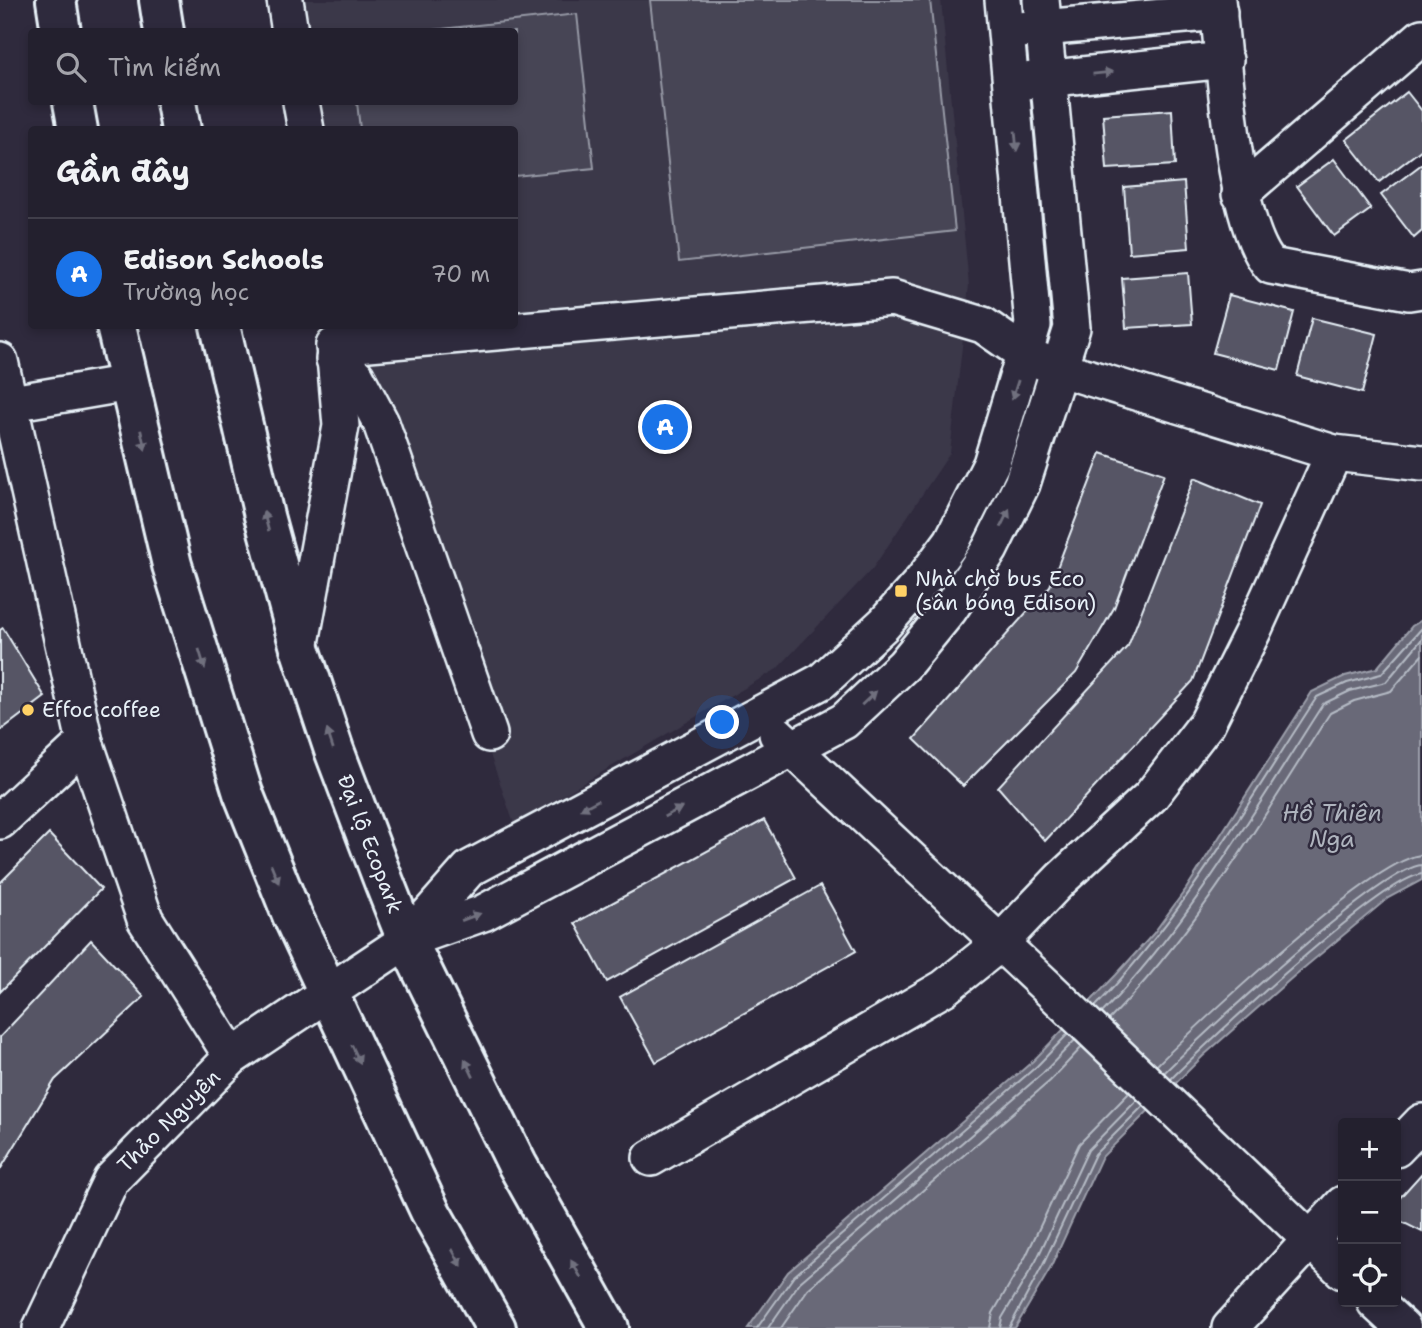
<!DOCTYPE html>
<html lang="vi">
<meta charset="utf-8">
<style>
body{margin:0;font-family:"Shantell Sans",sans-serif;background:#2b2836;color:#f1f3f6}
.controls{position:absolute;right:21px;bottom:21px;display:grid;overflow:hidden;border-radius:7px;box-shadow:0 4px 10px #0003}
.controls button{width:63px;height:63px;display:grid;place-items:center;padding:0;border:0;border-bottom:2px solid #403e4a;background:#23202e;color:#f1f3f6;font:35px sans-serif}
.you{position:absolute;left:723px;top:723px;width:24px;height:24px;margin:-18px;border:5px solid #fff;border-radius:50%;background:#1a73e8;box-shadow:0 0 0 10px #1a73e833}
.badge{display:grid;place-items:center;width:46px;height:46px;border-radius:50%;background:#1a73e8;color:#fff;font-size:23px;font-weight:700}
.pin{position:absolute;translate:-50% -50%;border:4px solid #fff;box-shadow:0 2px 7px #0006}
.list{margin:0;padding:0;list-style:none}
h2{display:flex;justify-content:space-between;align-items:center;height:91px;margin:0;padding:0 28px;font-size:30px}
h2 small{font-size:23px;font-weight:400;color:#a3a3aa}
.list li{display:grid;grid-template-columns:46px 1fr auto;gap:21px;align-items:center;box-sizing:border-box;height:112px;padding:0 28px;border-top:2px solid #403e4a}
.list b{display:block;font-size:26px;white-space:nowrap}
.list p{margin:0;font-size:23px;white-space:nowrap;color:#a3a3aa}
.list em{font-size:23px;font-style:normal;color:#a3a3aa}
.icon{flex:none;width:38px;height:38px;fill:none;stroke:currentColor;stroke-width:2;stroke-linecap:round;stroke-linejoin:round}
.map{position:relative;flex:none;width:1422px;height:1328px;overflow:hidden}
.search{position:absolute;background:#23202e;box-shadow:0 4px 10px #0003;left:28px;top:28px;width:490px;height:77px;display:flex;align-items:center;gap:18px;box-sizing:border-box;padding:0 24px;border-radius:7px;color:#a3a3aa;font-size:26px}
.panel{position:absolute;background:#23202e;box-shadow:0 4px 10px #0003;left:28px;top:126px;width:490px;height:203px;border-radius:7px}
.map>svg:first-child{display:block}
</style>
<div class="map">
<svg width="1422" height="1328" viewBox="0 0 1422 1328">
<rect width="100%" height="100%" fill="#2f2a3d"/>
<filter id="ink" filterUnits="userSpaceOnUse"><feTurbulence type="fractalNoise" baseFrequency=".0143" numOctaves="2"/><feDisplacementMap in="SourceGraphic" scale="14" xChannelSelector="R" yChannelSelector="G"/><feConvolveMatrix kernelMatrix="1 2 1 2 8 2 1 2 1" color-interpolation-filters="sRGB"/></filter>
<g filter="url(#ink)">
<path fill="#3b3749" d="M291 0H941L969 285 950 453 873 568 777 669 514 824 368 401 353 326H514V130L312 129 306 102H514V32L295 31Z"/>
<g fill="#464455" stroke="#979aa6" stroke-width="2">
<path d="M650 0H930L955 231 679 262Z"/>
<path d="M577 14 594 168 515 176 514 130 360 129 357 102H514V32L424 31Z"/>
</g>
<path fill="#696978" stroke="#9c9fab" stroke-width="2" d="M1422 620V880L1388 898 1294 976 1203 1056 1101 1158 1050 1269 1015 1328H748L788 1272 1033 1061 1116 975 1153 934 1186 889 1312 692 1345 676 1377 668 1412 626Z"/>
<g fill="none" stroke-linecap="round" stroke-linejoin="round">
<g stroke="#b5bbc5" stroke-width="2">
<path d="M1095 1007C1186 913 1246 805 1317 697L1347 683 1381 674 1422 628"/>
<path d="M1102 1013C1191 921 1254 811 1323 704L1350 691 1386 682 1422 639"/>
<path d="M1109 1020C1199 928 1261 820 1330 713L1354 701 1391 691 1422 655"/>
<path d="M1157 1065C1196 1026 1377 856 1422 855"/>
<path d="M1164 1073C1201 1036 1381 868 1422 865"/>
<path d="M1171 1079C1207 1043 1382 878 1422 874"/>
<path d="M757 1328 794 1276 1037 1066 1068 1034"/>
<path d="M768 1328 800 1282 1043 1073 1075 1040"/>
<path d="M781 1328 808 1289 1050 1081 1082 1047"/>
<path d="M990 1328 993 1313 1026 1256 1079 1144 1129 1093"/>
<path d="M1000 1328 1002 1318 1036 1261 1088 1150 1137 1100"/>
<path d="M1009 1328 1043 1265 1095 1154 1143 1106"/>
</g>
</g>
<g fill="#575565" stroke="#e8f1f8" stroke-width="2">
<path d="M1407 92 1422 111V149L1379 182 1346 140Z"/>
<path d="M1172 110 1175 165 1107 169 1103 115Z"/>
<path d="M1334 159 1371 209 1334 236 1297 186Z"/>
<path d="M1422 164V231L1414 238 1381 195Z"/>
<path d="M1184 182 1189 248 1129 253 1124 187Z"/>
<path d="M1188 273 1192 324 1126 328 1122 278Z"/>
<path d="M1229 295 1294 312 1279 370 1213 353Z"/>
<path d="M1312 318 1377 334 1362 393 1297 376Z"/>
<path d="M1101 453 1164 474 1114 608 1076 673 963 786 914 739 1050 586Z"/>
<path d="M1194 478 1260 505 1193 681 1045 841 998 787 1128 646Z"/>
<path d="M3 628 45 697 0 731V630Z"/>
<path d="M764 820 796 878 607 982 575 923Z"/>
<path d="M49 834 101 889 0 992V883Z"/>
<path d="M820 886 856 951 656 1062 620 997Z"/>
<path d="M91 940 144 997 55 1080 0 1170V1037Z"/>
<path d="M1422 1173V1232L1396 1219V1202Z"/>
</g>
<g fill="none" stroke-linecap="round" stroke-linejoin="round">
<defs>
<g id="minor">
<path d="M285 0 290 32"/>
<path d="M1217 0C1225 62 1232 223 1271 266L1409 292 1422 290"/>
<path d="M1020 30 1219 12"/>
<path d="M1025 81 1225 60"/>
<path d="M301 102 306 130"/>
<path d="M1240 194 1422 37"/>
<path d="M334 346 892 298 983 325 1026 355 1061 369 1334 453 1422 463"/>
<path d="M334 359 356 376 381 423 489 734"/>
<path d="M0 361 85 742 0 821"/>
<path d="M0 405 129 383"/>
<path d="M300 648 341 426 334 346"/>
<path d="M777 734 1045 985 1343 1271"/>
<path d="M85 742 145 919 232 1057"/>
<path d="M409 937 469 869 822 681 884 624 923 580 952 541 991 464 1033 325 1003 0"/>
<path d="M1396 1149 1422 1122"/>
<path d="M651 1158 944 988 999 944 1061 879 1151 796 1207 723 1253 631 1334 453"/>
<path d="M1375 1302 1403 1328"/>
<path d="M41 1328 111 1180 232 1057 407 940 483 913 844 721 904 665 949 610 990 549 1022 484 1072 328 1041 0"/>
<path d="M1230 1328 1343 1204"/>
</g>
<g id="highway">
<path d="M56 0 61 32"/>
<path d="M159 0 164 32"/>
<path d="M73 102 78 130"/>
<path d="M176 102 181 130"/>
<path d="M116 326 172 565 243 793 292 915 430 1211 496 1328"/>
<path d="M220 326 264 516 300 648 334 750 384 882 407 940 517 1164 609 1328"/>
</g>
</defs>
<use href="#minor" stroke="#e8f1f8" stroke-width="40"/>
<use href="#highway" stroke="#e8f1f8" stroke-width="44"/>
<use href="#minor" stroke="#2f2a3d" stroke-width="35"/>
<use href="#highway" stroke="#2f2a3d" stroke-width="38"/>
</g>
<defs><path id="oneway-solid" d="M-6-.8H1V-3.2L6.5 0L1 3.2V.8H-6Z" transform="scale(1.75)"/></defs>
<g fill="#70707e">
<use href="#oneway-solid" transform="translate(1103 73) rotate(-6)"/>
<use href="#oneway-solid" transform="translate(1016 141) rotate(85)"/>
<use href="#oneway-solid" transform="translate(1015 390) rotate(108)"/>
<use href="#oneway-solid" transform="translate(143 440) rotate(77)"/>
<use href="#oneway-solid" transform="translate(1005 518) rotate(-64)"/>
<use href="#oneway-solid" transform="translate(266 521) rotate(-105)"/>
<use href="#oneway-solid" transform="translate(202 659) rotate(73)"/>
<use href="#oneway-solid" transform="translate(869 698) rotate(-43)"/>
<use href="#oneway-solid" transform="translate(330 739) rotate(-108)"/>
<use href="#oneway-solid" transform="translate(589 805) rotate(152)"/>
<use href="#oneway-solid" transform="translate(673 812) rotate(-28)"/>
<use href="#oneway-solid" transform="translate(275 874) rotate(68)"/>
<use href="#oneway-solid" transform="translate(471 917) rotate(-20)"/>
<use href="#oneway-solid" transform="translate(356 1054) rotate(65)"/>
<use href="#oneway-solid" transform="translate(469 1068) rotate(-116)"/>
<use href="#oneway-solid" transform="translate(457 1258) rotate(61)"/>
<use href="#oneway-solid" transform="translate(576 1269) rotate(-120)"/>
</g>
</g>
<g fill="#ffd166" stroke="#2f2a3d" stroke-width="2.5">
<rect x="894" y="584" width="14" height="14" rx="3.5"/>
<circle cx="28" cy="710" r="7"/>
</g>
<g text-anchor="middle" dominant-baseline="central" stroke-width="5" stroke-linejoin="round" paint-order="stroke">
<g font-size="21" fill="#e8f1f8" stroke="#2f2a3d" text-anchor="start">
<text x="915" y="579">Nhà chờ bus Eco<tspan x="915" dy="24">(sân bóng Edison)</tspan></text>
<text x="42" y="710">Effoc coffee</text>
</g>
<g font-size="21" fill="#e8f1f8" stroke="#2f2a3d">
<text transform="translate(370 844) rotate(69)">Đại lộ Ecopark</text>
<text transform="translate(169 1121) rotate(-45)">Thảo Nguyên</text>
</g>
<g font-size="23" font-style="italic" fill="#afb4be" stroke="#2f2a3d">
<text x="1332" y="813">Hồ Thiên<tspan x="1332" dy="26">Nga</tspan></text>
</g>
</g>
</svg>
<div class="controls">
<button>+</button>
<button>−</button>
<button><svg class="icon" aria-label="locate" viewBox="0 0 24 24"><circle cx="12" cy="12" r="6"/><path d="M12 2v4M12 18v4M2 12h4M18 12h4"/></svg></button>
</div>
<div class="you"></div>
<div class="pin badge" style="left:665px;top:427px">A</div>
<div class="search"><svg class="icon" aria-label="search" viewBox="0 0 24 24"><circle cx="10" cy="10" r="6"/><path d="M15 15l6 6"/></svg>Tìm kiếm</div>
<section class="panel">
<h2>Gần đây<small></small></h2>
<ul class="list">
<li><span class="badge">A</span><div><b>Edison Schools</b><p>Trường học</p></div><em>70 m</em></li>
</ul>
</section>
</div>
